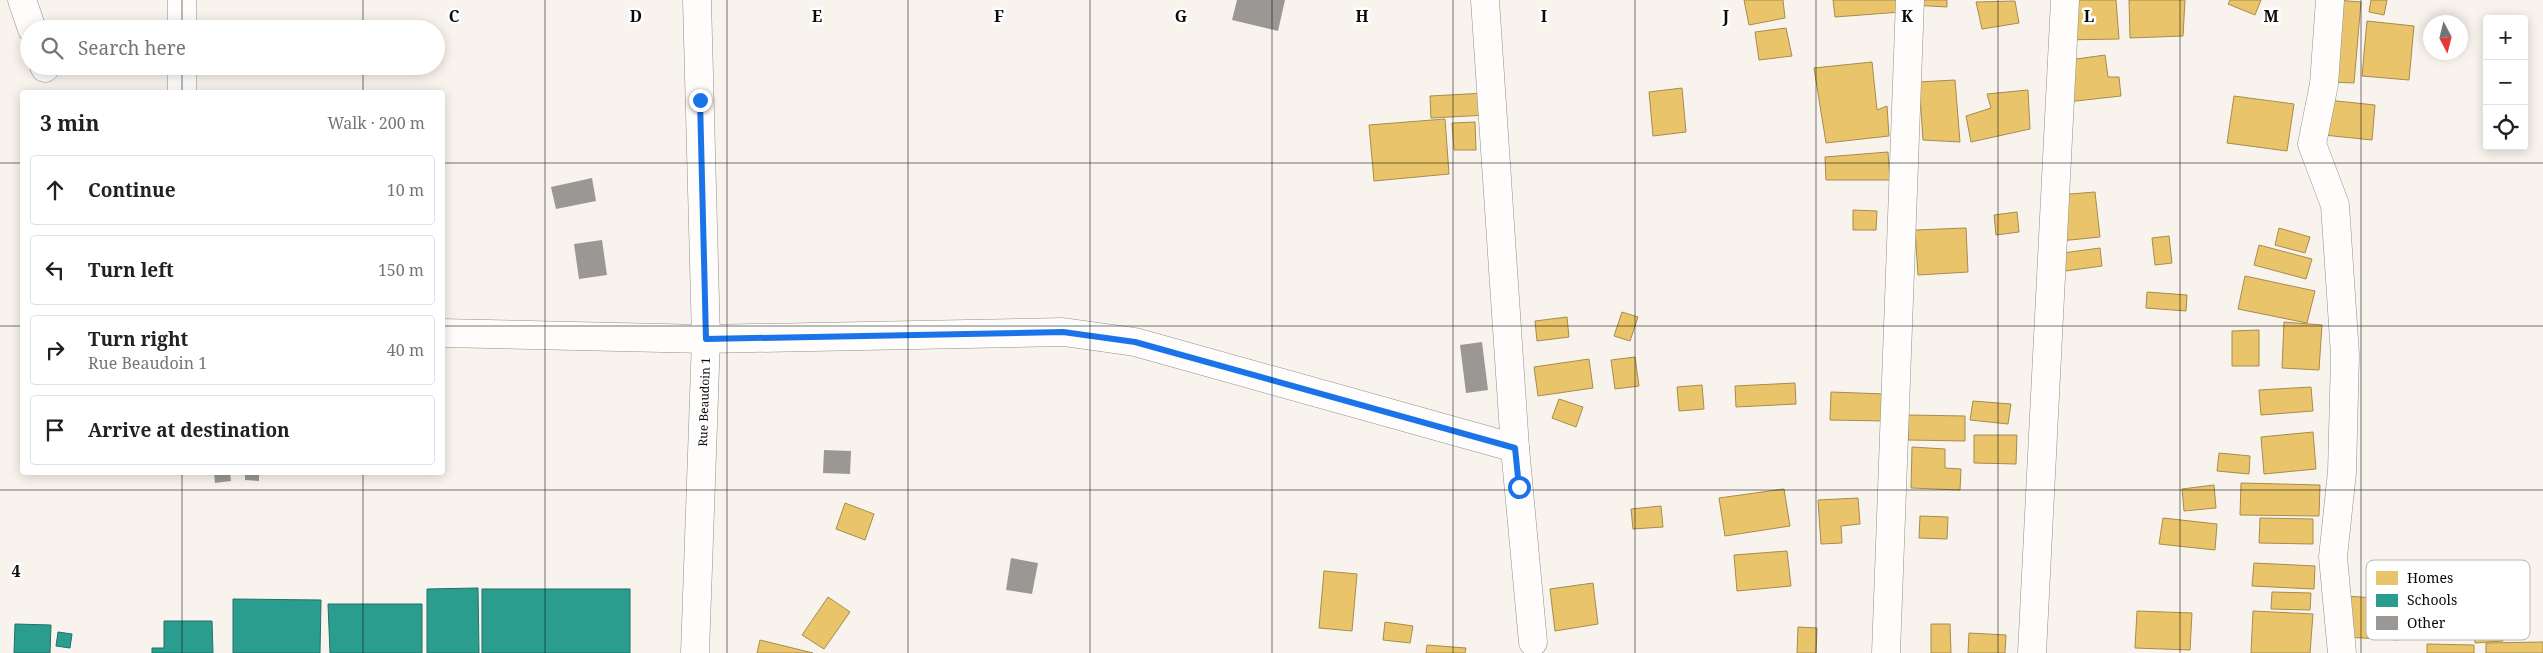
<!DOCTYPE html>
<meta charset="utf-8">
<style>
body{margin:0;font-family:"Noto Serif",serif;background:#f6f6f6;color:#202124}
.controls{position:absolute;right:15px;top:15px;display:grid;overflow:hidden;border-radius:5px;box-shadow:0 2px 12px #0003}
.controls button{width:45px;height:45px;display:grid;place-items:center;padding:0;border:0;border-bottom:1px solid #e0e0e0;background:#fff;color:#202124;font:25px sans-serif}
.compass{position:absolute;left:2423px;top:15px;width:45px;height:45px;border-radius:50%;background:#fff;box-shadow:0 2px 12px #0003;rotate:173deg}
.stop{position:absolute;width:15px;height:15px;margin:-11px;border:4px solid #1a73e8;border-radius:50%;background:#fff}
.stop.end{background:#1a73e8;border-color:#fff;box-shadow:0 1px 5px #0008}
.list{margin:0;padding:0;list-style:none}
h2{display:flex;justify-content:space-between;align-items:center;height:65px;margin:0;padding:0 20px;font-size:21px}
h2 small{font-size:16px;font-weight:400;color:#757577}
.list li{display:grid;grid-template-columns:32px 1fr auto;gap:15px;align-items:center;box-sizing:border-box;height:70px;margin:0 10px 10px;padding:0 10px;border:1px solid #e0e0e0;border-radius:5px}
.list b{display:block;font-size:19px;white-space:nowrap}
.list p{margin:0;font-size:16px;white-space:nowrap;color:#757577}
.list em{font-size:16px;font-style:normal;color:#757577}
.icon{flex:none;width:28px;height:28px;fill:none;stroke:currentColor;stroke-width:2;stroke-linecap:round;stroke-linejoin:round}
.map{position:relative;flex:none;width:2543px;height:653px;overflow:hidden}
.search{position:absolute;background:#fff;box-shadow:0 2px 12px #0003;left:20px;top:20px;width:425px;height:55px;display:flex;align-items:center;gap:12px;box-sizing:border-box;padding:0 18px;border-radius:28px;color:#757577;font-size:19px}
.panel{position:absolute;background:#fff;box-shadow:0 2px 12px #0003;left:20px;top:90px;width:425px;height:385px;border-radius:5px}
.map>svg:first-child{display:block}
</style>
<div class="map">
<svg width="2543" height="653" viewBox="0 0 2543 653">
<rect width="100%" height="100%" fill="#f9f3ed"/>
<g fill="#e9c46a" stroke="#a68c4d">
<path d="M1744 0H1783L1785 18 1749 25Z"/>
<path d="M1833 0H1901V12L1835 17Z"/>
<path d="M1912 0H1947V7L1912 5Z"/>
<path d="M2055 0H2116L2119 39 2059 40Z"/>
<path d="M2129 0H2185L2183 36 2130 38Z"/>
<path d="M2230 0H2261L2255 15 2228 4Z"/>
<path d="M2336 0 2361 2 2354 83 2330 82Z"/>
<path d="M2371 0H2387L2384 15 2369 12Z"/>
<path d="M2015 1 2019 23 1982 29 1976 2Z"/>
<path d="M2367 21 2414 26 2409 80 2362 76Z"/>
<path d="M1786 28 1792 56 1759 60 1755 32Z"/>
<path d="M2105 55 2108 77H2119L2121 96 2049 104 2062 61Z"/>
<path d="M1872 62 1877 110 1887 106 1889 136 1826 143 1814 68Z"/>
<path d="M1955 80 1960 142 1923 140 1919 82Z"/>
<path d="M1682 88 1686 132 1653 136 1649 92Z"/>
<path d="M2028 90 2030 129 1971 142 1966 116 1991 108 1987 94Z"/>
<path d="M1486 93 1487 115 1431 118 1430 96Z"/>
<path d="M2234 96 2294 104 2287 151 2227 143Z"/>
<path d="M2327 100 2375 105 2372 140 2324 135Z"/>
<path d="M1445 119 1449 174 1374 181 1369 125Z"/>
<path d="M1475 122 1476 150H1454L1452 123Z"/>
<path d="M1888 152 1890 180H1826L1825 157Z"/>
<path d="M2095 192 2100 237 2050 242 2046 196Z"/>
<path d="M1853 210 1877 211 1876 230H1853Z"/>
<path d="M2017 212 2019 232 1996 235 1994 215Z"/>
<path d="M1966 228 1968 272 1918 275 1915 230Z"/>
<path d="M2279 228 2310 237 2305 253 2275 245Z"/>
<path d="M2169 236 2172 263 2155 265 2152 238Z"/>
<path d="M2259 245 2312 259 2306 279 2254 265Z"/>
<path d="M2100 248 2102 266 2058 272 2055 254Z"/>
<path d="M2245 276 2315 291 2307 323 2238 309Z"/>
<path d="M2147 292 2187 295 2186 311 2146 308Z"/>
<path d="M1622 312 1638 317 1630 341 1614 336Z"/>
<path d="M1567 317 1569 337 1537 341 1535 321Z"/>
<path d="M2284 322 2322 325 2319 370 2282 368Z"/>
<path d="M2259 330V366H2232V331Z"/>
<path d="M1635 357 1639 386 1615 389 1611 360Z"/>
<path d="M1589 359 1593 388 1538 396 1534 367Z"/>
<path d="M1795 383 1796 404 1736 407 1735 386Z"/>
<path d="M1702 385 1704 409 1679 411 1677 387Z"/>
<path d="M2311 387 2313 411 2261 415 2259 390Z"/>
<path d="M1831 392 1885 394 1884 421 1830 420Z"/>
<path d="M1559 399 1583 407 1576 427 1552 418Z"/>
<path d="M1973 401 2011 404 2008 424 1970 420Z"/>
<path d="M1908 415 1965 416V441L1908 440Z"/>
<path d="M2313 432 2316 469 2264 474 2261 437Z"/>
<path d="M1974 435H2017L2016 464 1974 463Z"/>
<path d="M1912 447 1945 449V468L1961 469 1960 490 1911 488Z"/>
<path d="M2219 453 2250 456 2249 474 2217 471Z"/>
<path d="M2241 483 2320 485 2319 516 2240 515Z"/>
<path d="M2214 485 2216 508 2184 511 2182 489Z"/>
<path d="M1784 489 1790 526 1725 536 1719 498Z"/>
<path d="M1858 498 1860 524 1841 526 1842 543 1821 544 1818 500Z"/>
<path d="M845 503 874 514 865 540 836 529Z"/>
<path d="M1661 506 1663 527 1633 529 1631 509Z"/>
<path d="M1920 516 1948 517 1947 539 1919 538Z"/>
<path d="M2163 518 2217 524 2215 550 2159 544Z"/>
<path d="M2260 518 2313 519V544L2259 543Z"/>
<path d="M1787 551 1791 586 1737 591 1734 555Z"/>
<path d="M2254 563 2315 566 2314 589 2252 586Z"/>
<path d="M1324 571 1357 574 1352 631 1319 628Z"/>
<path d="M1593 583 1598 624 1555 631 1550 589Z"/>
<path d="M2272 592 2311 593 2310 610 2271 609Z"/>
<path d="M2500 593 2503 641 2475 643 2472 594Z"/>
<path d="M2346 596 2402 600 2399 640 2344 637Z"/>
<path d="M828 597 850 612 824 649 802 635Z"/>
<path d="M2137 611 2192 613 2190 650 2135 648Z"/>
<path d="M2253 611 2313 614 2310 653H2251Z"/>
<path d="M1385 622 1413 626 1410 643 1383 640Z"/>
<path d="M1931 624H1950L1951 653H1931Z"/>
<path d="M1798 627 1817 628 1816 653H1797Z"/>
<path d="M1969 633 2006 635 2005 653H1968Z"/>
<path d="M760 640 813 653H757Z"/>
<path d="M2543 642V653H2486V643Z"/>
<path d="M2427 644 2474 645V653H2427Z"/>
<path d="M1427 645 1466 648 1465 653H1426Z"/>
</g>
<g fill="#2a9d8f" stroke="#207167">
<path d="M478 588 479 653H427V589Z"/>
<rect x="482" y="589" width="148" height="64"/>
<path d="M233 599 321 600 320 653H233Z"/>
<path d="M328 604H422V653H330Z"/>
<path d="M164 621H212L213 653H152V648H164Z"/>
<path d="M15 624 51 625 50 653H14Z"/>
<path d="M58 632 72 634 70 648 56 646Z"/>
</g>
<g fill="#9b9794">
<path d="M1237 0H1285L1278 31 1232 20Z"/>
<path d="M592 178 596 201 556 209 551 187Z"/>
<path d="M602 240 607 275 579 279 574 244Z"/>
<path d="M1482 342 1488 390 1466 393 1460 345Z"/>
<path d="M824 450 851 451 850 474 823 473Z"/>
<path d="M214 472H230L231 481 215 483Z"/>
<path d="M245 472H259V481L245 480Z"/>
<path d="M1011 558 1038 563 1032 594 1006 590Z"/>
</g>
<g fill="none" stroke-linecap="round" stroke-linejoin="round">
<defs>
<g id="minor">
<path d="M22 0 32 29"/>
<path d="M1485 0 1515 448 1533 642"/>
<path d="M2330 0 2324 84 2312 144 2335 205 2345 355 2342 472 2333 557 2342 653"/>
<path d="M182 29V0"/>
<path d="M44 66 45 68"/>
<path d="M182 92V66"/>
<path d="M442 333 706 339 1063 332 1135 342 1515 448"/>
<path d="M695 653 706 339 697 0"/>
<path d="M1886 653 1910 0"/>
<path d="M2032 653 2065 0"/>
</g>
</defs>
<use href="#minor" stroke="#928f8c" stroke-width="29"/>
<use href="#minor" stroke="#fefdfc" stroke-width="28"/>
</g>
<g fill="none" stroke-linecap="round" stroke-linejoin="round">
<path stroke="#1a73e8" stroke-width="6" d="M700 100 706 339 1063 332 1135 342 1515 448 1519 487"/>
</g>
<path fill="none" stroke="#0a0a0a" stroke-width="1" stroke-opacity="0.55" d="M182 0V29M363 0V29M545 0V653M727 0V653M908 0V653M1090 0V653M1272 0V653M1453 0V653M1635 0V653M1816 0V653M1998 0V653M2180 0V653M2361 0V653M182 66V92M363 66V92M0 163H22M442 163H2543M0 326H22M442 326H2543M182 472V653M363 472V653M0 490H2543"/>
<g text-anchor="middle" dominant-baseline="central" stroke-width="5" stroke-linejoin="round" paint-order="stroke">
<g font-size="12" fill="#0a0a0a" stroke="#fff">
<text transform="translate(704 402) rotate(-88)">Rue Beaudoin 1</text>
</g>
</g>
<rect x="2366" y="560" width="164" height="80" rx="8" fill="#fff" stroke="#b6b6b6" stroke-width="1"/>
<rect x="2376" y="571" width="22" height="14" fill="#e9c46a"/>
<rect x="2376" y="594" width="22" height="13" fill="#2a9d8f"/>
<rect x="2376" y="616" width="22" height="14" fill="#9b9794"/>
<g font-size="14" fill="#0a0a0a">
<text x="2407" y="583">Homes</text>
<text x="2407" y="605">Schools</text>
<text x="2407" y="628">Other</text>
</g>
<g font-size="16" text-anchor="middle" font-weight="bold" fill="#0a0a0a" stroke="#fff" stroke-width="5" stroke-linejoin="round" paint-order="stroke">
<text x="454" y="22">C</text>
<text x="636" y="22">D</text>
<text x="817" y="22">E</text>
<text x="999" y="22">F</text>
<text x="1181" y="22">G</text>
<text x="1362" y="22">H</text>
<text x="1544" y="22">I</text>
<text x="1726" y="22">J</text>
<text x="1907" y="22">K</text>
<text x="2089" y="22">L</text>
<text x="2271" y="22">M</text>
<text x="16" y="577">4</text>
</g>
</svg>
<div class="controls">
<button>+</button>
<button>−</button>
<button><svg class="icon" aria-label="locate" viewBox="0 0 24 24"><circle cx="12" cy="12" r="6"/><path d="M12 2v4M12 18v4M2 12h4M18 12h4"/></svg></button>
</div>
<svg class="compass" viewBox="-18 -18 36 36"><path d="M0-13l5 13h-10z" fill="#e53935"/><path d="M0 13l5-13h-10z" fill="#757577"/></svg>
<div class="stop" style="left:1519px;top:487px"></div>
<div class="stop end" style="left:700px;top:100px"></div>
<div class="search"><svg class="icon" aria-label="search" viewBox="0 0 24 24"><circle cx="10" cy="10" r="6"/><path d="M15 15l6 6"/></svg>Search here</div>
<section class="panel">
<h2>3 min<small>Walk · 200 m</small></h2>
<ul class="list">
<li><svg class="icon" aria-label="ahead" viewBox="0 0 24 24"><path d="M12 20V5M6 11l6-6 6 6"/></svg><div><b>Continue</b></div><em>10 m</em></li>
<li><svg class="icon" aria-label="left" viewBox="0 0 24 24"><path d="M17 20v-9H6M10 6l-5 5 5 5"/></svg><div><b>Turn left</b></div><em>150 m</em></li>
<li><svg class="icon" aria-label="right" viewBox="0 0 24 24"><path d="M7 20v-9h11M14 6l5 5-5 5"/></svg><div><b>Turn right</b><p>Rue Beaudoin 1</p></div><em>40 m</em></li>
<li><svg class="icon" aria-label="arrive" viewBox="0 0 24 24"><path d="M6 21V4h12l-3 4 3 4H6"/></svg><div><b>Arrive at destination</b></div></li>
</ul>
</section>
</div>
